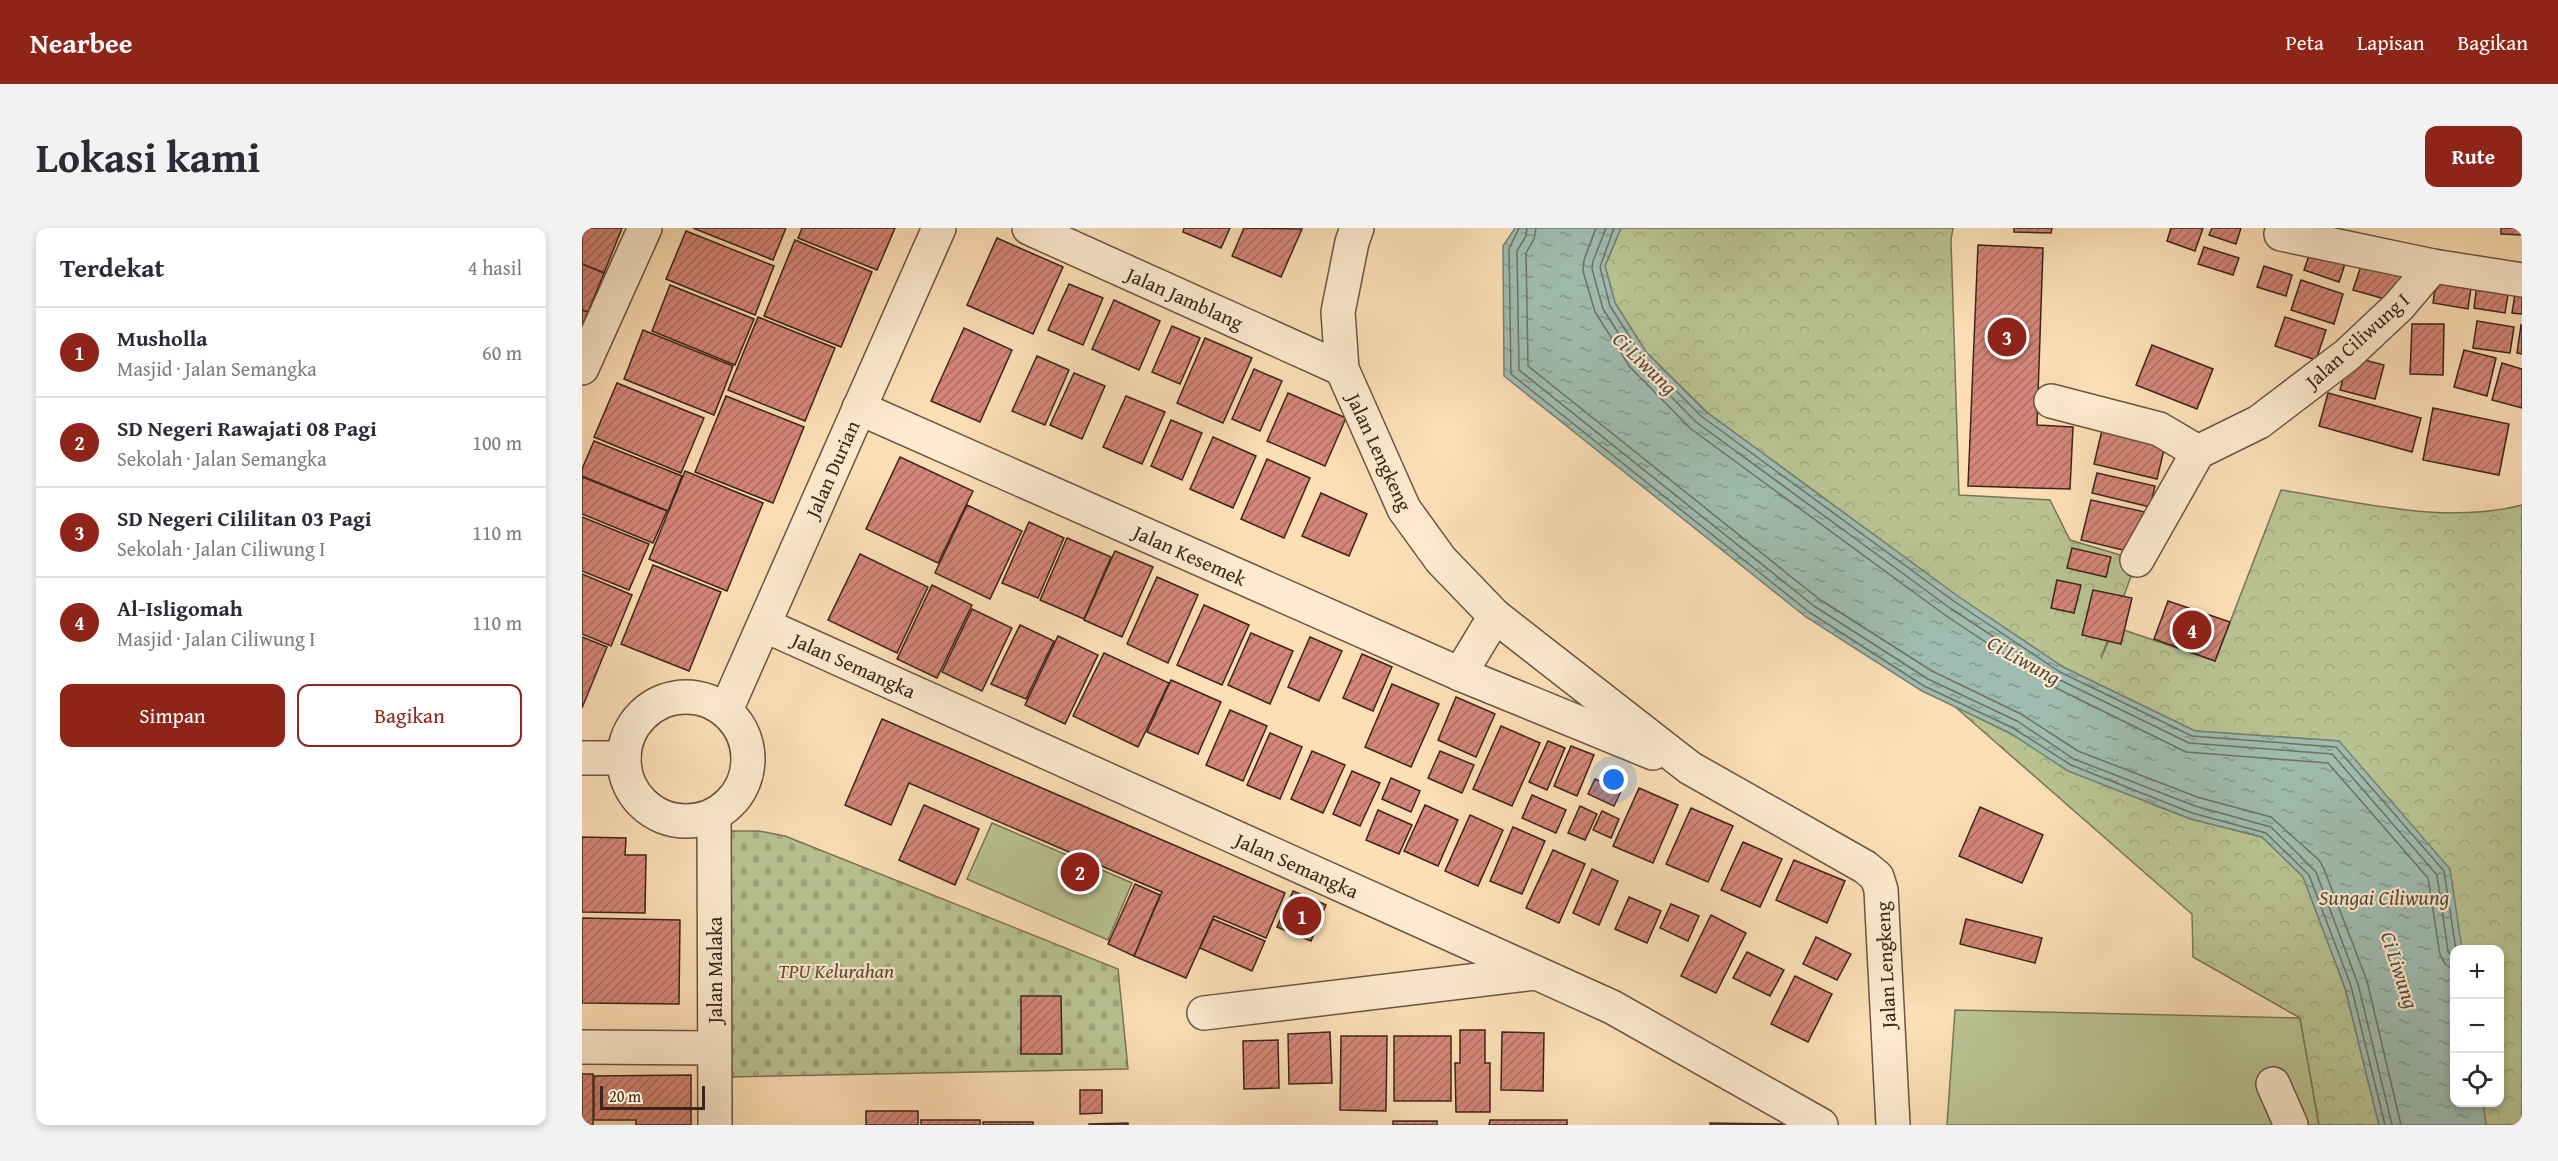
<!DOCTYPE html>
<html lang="id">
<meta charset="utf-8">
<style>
body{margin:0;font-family:"Gentium Book Plus",serif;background:#f2f2f3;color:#2b2b33}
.controls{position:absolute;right:18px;bottom:18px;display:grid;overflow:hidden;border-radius:12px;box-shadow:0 3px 9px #0003}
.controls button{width:54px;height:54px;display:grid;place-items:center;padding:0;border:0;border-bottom:2px solid #e1e1e2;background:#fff;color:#2b2b33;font:30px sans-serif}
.scale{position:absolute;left:18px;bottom:15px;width:105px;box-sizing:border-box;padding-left:6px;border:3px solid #3c261b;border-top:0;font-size:16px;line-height:21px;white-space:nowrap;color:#3c261b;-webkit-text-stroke:4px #fdeacf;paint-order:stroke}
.you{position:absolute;left:1032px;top:552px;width:21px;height:21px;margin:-15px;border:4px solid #fff;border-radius:50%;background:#1a73e8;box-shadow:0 0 0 9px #1a73e833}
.badge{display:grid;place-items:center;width:39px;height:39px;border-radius:50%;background:#8f2418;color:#fff;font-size:20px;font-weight:700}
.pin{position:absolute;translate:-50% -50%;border:3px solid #fff;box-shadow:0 2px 6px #0006}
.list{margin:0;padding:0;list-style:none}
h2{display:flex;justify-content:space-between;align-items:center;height:78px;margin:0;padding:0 24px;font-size:26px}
h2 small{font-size:20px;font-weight:400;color:#7c7c81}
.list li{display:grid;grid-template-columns:39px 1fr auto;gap:18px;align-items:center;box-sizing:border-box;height:90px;padding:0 24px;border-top:2px solid #e1e1e2}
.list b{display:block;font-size:22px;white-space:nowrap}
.list p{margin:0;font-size:20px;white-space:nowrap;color:#7c7c81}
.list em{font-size:20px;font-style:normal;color:#7c7c81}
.actions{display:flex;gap:12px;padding:18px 24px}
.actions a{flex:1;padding:14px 0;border:2px solid #8f2418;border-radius:12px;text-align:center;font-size:21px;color:#8f2418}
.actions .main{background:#8f2418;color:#fff}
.icon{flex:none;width:33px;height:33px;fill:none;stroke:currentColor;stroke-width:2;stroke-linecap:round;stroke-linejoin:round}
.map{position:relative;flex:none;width:1940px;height:897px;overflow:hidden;border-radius:12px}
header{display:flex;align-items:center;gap:36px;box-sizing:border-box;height:84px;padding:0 30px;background:#8f2418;color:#fff}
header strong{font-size:28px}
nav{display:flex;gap:33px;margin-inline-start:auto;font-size:21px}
.intro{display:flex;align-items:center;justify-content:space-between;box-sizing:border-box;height:144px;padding:0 36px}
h1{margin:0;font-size:42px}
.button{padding:15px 27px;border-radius:12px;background:#8f2418;color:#fff;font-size:21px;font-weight:700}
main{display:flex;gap:36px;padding:0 36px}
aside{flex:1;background:#fff;border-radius:12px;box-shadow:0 3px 9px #0003}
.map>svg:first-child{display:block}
</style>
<header>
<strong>Nearbee</strong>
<nav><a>Peta</a><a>Lapisan</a><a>Bagikan</a></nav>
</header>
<div class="intro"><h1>Lokasi kami</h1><a class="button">Rute</a></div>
<main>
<aside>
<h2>Terdekat<small>4 hasil</small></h2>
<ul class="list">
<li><span class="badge">1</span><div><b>Musholla</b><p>Masjid · Jalan Semangka</p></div><em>60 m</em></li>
<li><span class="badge">2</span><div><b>SD Negeri Rawajati 08 Pagi</b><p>Sekolah · Jalan Semangka</p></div><em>100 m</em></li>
<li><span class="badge">3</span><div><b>SD Negeri Cililitan 03 Pagi</b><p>Sekolah · Jalan Ciliwung I</p></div><em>110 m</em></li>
<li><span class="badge">4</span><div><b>Al-Isligomah</b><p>Masjid · Jalan Ciliwung I</p></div><em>110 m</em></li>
</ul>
<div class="actions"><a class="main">Simpan</a><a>Bagikan</a></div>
</aside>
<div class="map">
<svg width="1940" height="897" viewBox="0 0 1940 897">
<defs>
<pattern id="forest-crowns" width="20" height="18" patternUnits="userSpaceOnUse" patternTransform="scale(1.5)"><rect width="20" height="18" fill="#b9c392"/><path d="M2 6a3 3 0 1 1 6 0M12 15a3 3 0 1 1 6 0" fill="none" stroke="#a0a77d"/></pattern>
<pattern id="cemetery-stones" width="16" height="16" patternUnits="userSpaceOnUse" patternTransform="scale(1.5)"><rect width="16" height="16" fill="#b9c392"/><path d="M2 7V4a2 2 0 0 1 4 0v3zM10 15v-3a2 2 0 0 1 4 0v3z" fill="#a0a77d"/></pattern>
<pattern id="water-ripples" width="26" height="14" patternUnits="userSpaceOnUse" patternTransform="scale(1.5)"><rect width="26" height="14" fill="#9fbcb0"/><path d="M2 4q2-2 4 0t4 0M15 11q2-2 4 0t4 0" fill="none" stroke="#83998e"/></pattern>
<pattern id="building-hatch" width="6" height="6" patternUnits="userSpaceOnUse" patternTransform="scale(1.5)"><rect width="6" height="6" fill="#d58679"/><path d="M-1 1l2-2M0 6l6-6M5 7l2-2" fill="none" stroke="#ae6d62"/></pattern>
</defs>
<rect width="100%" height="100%" fill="#fcdfb5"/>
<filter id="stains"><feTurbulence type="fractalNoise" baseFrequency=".00333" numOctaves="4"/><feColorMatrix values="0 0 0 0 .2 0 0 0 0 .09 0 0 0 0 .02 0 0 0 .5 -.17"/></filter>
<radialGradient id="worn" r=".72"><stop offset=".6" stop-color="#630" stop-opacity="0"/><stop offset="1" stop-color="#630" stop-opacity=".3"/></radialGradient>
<g fill="#b9c392" stroke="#7a7456" stroke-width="1.5">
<path d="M410 595 550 655 526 712 385 651Z"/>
<path d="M1373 782 1718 790 1737 897H1365Z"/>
</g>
<g fill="url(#forest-crowns)" stroke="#7a7456" stroke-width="1.5">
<path d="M1039 0H1371L1369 12 1377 267 1468 272 1488 312 1555 332 1519 430 1533 399 1633 433 1699 262C1776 274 1864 297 1940 277V897H1904L1901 875 1918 874V722L1879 721 1757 513 1613 503 1481 439 1378 370 1126 185 1064 124 1033 75 1023 38Z"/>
<path d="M1371 477 1572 577 1609 591 1680 609 1721 648 1763 760 1797 897H1737L1718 790 1611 729 1610 686Z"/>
</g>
<path fill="url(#cemetery-stones)" stroke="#7a7456" stroke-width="1.5" d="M144 603H177L203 608 536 741 546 841 146 849Z"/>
<path fill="url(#water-ripples)" stroke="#778074" stroke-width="1.5" d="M933 0H1039L1023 38 1033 75 1064 124 1123 183 1377 369 1481 439 1613 503 1757 513 1868 641 1880 721 1872 722V874L1901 875 1904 897H1797L1763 760 1721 649 1680 609 1609 591 1486 543 1428 505 1340 463 1224 389 922 148 921 18Z"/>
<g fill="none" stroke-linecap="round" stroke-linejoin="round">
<g stroke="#6e7166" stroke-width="1.5">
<path d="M937 0 927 21 929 146 1227 384 1342 458 1431 500 1489 537 1610 585 1684 605 1727 647 1769 758 1803 897"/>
<path d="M945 0 944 8 935 23 937 142 1232 378 1346 451 1435 493 1492 531 1613 578 1689 599 1734 644 1776 756 1810 897"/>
<path d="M954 0 952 11 944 25 946 138 1237 371 1350 443 1439 486 1496 523 1615 569 1689 589 1737 632 1742 641 1785 753 1819 897"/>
<path d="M1014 0 1002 32 1001 43 1013 84 1048 139 1109 201 1363 387 1470 458 1604 524 1746 535 1846 650 1858 727 1863 736 1872 742"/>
<path d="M1024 0 1011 33 1010 41 1021 81 1054 133 1114 194 1368 380 1474 450 1607 515 1750 526 1855 647 1866 723 1872 732"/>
<path d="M1032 0 1018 39 1028 78 1060 128 1119 188 1373 374 1478 444 1610 508 1754 519 1862 643 1874 722"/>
</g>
</g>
<g fill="url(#building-hatch)" stroke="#3c261b" stroke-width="1.5">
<path d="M0 0H40L22 45 0 36Z"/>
<path d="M111 0H204L191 32Z"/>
<path d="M220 0H313L295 42 216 10Z"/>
<path d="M602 0H648L639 20 601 4Z"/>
<path d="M662 0 720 1 699 49 650 28Z"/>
<path d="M1432 0H1470L1469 5 1432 4Z"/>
<path d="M1589 0H1621L1613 23 1585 13Z"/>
<path d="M1630 0H1659L1654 16 1627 7Z"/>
<path d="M1919 0H1940V7L1919 6Z"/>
<path d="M104 3 192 38 173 87 84 51Z"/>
<path d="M415 10 481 39 451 106 385 77Z"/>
<path d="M213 12 290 44 259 119 182 88Z"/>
<path d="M1731 16 1766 27 1757 54 1722 42Z"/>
<path d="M1396 17 1461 20 1455 197 1491 199 1488 261 1386 258Z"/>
<path d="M1622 19 1657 30 1651 47 1616 36Z"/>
<path d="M1782 29 1827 42 1817 75 1771 62Z"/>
<path d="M0 36 22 45 6 84 0 82Z"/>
<path d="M1682 38 1710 47 1704 68 1675 59Z"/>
<path d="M1856 40 1891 45 1886 81 1851 75Z"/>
<path d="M1896 48 1928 54 1923 85 1892 80Z"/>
<path d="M1719 52 1761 66 1752 96 1709 82Z"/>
<path d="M1935 54 1940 55V86L1930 85Z"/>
<path d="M487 56 521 70 501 117 466 102Z"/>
<path d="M88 57 172 91 153 137 70 103Z"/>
<path d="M532 72 578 93 557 142 510 121Z"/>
<path d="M0 82 6 84 0 98Z"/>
<path d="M176 89 253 120 223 193 146 162Z"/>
<path d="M1703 89 1744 102 1734 132 1693 118Z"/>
<path d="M1895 93 1932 99 1928 125 1891 120Z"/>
<path d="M1830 96H1862L1861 147 1828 146Z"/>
<path d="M1939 97 1940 98V126L1935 125Z"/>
<path d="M590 98 618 110 598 156 570 144Z"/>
<path d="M382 100 430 122 398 194 349 173Z"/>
<path d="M61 102 151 138 132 187 42 151Z"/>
<path d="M623 110 670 130 641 195 595 175Z"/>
<path d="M1570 117 1631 141 1615 181 1554 157Z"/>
<path d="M1882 122 1914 130 1905 168 1872 159Z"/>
<path d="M455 128 487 142 463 197 430 183Z"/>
<path d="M1767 128 1802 137 1793 171 1758 162Z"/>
<path d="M1920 135 1940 141V180L1910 172Z"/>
<path d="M672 141 700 153 678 203 650 191Z"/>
<path d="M492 145 523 158 500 211 468 197Z"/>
<path d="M35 155 122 190 99 245 12 209Z"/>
<path d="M706 165 764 190 743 238 685 213Z"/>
<path d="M1746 165 1839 190 1830 224 1737 198Z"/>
<path d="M144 168 222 199 191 275 113 244Z"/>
<path d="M544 168 583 184 560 236 521 219Z"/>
<path d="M1851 180 1927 196 1917 247 1841 232Z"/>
<path d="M589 192 620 205 600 252 569 238Z"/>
<path d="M1521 198 1584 213 1575 251 1512 236Z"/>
<path d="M631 209 674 228 651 280 608 261Z"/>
<path d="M12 213 100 248 86 283 0 248V241Z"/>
<path d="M318 229 391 263 356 335 284 301Z"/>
<path d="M685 231 728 250 702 310 659 291Z"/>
<path d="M103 243 181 275 145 363 67 331Z"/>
<path d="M1515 245 1573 258 1568 279 1510 265Z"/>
<path d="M0 249 85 283 71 315 0 286Z"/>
<path d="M739 265 785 286 767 328 720 308Z"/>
<path d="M1509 272 1563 284 1554 325 1499 312Z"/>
<path d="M385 277 440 303 408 371 353 345Z"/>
<path d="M0 289 67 316 47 362 0 343Z"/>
<path d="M447 294 482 310 456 370 420 355Z"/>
<path d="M485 310 529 329 502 391 458 372Z"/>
<path d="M1490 320 1529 329 1524 349 1485 340Z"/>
<path d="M533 323 571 339 540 409 502 392Z"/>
<path d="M278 326 346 359 315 425 246 392Z"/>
<path d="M71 337 139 364 107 443 39 416Z"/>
<path d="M0 346 50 367 29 418 0 406Z"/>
<path d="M575 349 616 367 586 435 545 416Z"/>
<path d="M1475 352 1499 357 1492 385 1469 380Z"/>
<path d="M350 357 390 377 355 450 315 431Z"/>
<path d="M1511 362 1550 370 1539 416 1500 407Z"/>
<path d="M1586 373 1648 394 1633 433 1572 411Z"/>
<path d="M622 377 667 397 640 457 595 437Z"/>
<path d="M390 381 430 400 400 463 360 444Z"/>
<path d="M438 397 472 413 444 471 409 456Z"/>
<path d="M669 405 711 423 688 476 646 457Z"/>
<path d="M476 408 516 427 483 496 443 477Z"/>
<path d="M0 409 25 419 0 480Z"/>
<path d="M728 409 760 423 737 473 706 459Z"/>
<path d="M522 425 587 455 556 519 491 488Z"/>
<path d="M780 426 810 439 791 483 761 470Z"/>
<path d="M589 452 639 474 616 526 565 504Z"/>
<path d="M810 456 857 476 829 539 783 519Z"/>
<path d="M874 469 913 486 894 529 856 512Z"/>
<path d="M648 482 685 498 661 553 624 537Z"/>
<path d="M300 491 703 665 684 710 632 688 604 750 552 728 580 664 327 555 309 597 263 577Z"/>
<path d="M919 498 958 515 930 578 891 561Z"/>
<path d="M688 505 720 519 698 571 665 557Z"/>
<path d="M966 513 983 520 965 562 947 554Z"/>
<path d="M989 518 1012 527 995 568 972 558Z"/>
<path d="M730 523 763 537 741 585 709 571Z"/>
<path d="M858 523 892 537 880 565 846 550Z"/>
<path d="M770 543 798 555 778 598 751 586Z"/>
<path d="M809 550 838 563 829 584 800 571Z"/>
<path d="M1013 551 1039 563 1032 578 1006 566Z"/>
<path d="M1057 560 1096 577 1071 635 1031 618Z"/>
<path d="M950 567 984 582 974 605 940 590Z"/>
<path d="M342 577 397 601 373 657 317 632Z"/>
<path d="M843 577 876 592 856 638 822 623Z"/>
<path d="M998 578 1015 586 1003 612 986 605Z"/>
<path d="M1398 579 1461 607 1440 655 1377 628Z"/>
<path d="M1109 580 1151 598 1126 654 1084 636Z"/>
<path d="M796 582 830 597 817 626 784 612Z"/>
<path d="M1020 583 1037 591 1029 610 1011 602Z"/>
<path d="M888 587 921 602 896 658 863 643Z"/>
<path d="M931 599 963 613 940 666 908 653Z"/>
<path d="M0 609 44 610 43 627H64L63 685 0 684Z"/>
<path d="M1161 614 1200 631 1178 679 1139 662Z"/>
<path d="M971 622 1003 636 977 695 944 680Z"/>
<path d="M1212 632 1263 653 1245 695 1194 672Z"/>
<path d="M1010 641 1036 653 1017 697 991 685Z"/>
<path d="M553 656 578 667 552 728 526 716Z"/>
<path d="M711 663 744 677 729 713 695 699Z"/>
<path d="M1047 669 1079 683 1065 715 1033 701Z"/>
<path d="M1089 676 1117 688 1106 713 1078 700Z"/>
<path d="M1129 687 1164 705 1134 765 1099 748Z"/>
<path d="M0 690 98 692 97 776 0 775Z"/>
<path d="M631 691 683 713 670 743 618 720Z"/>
<path d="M1384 691 1460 710 1453 735 1378 716Z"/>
<path d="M1234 709 1269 726 1255 752 1221 736Z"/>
<path d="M1165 724 1202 742 1188 768 1151 750Z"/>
<path d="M1213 748 1250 766 1226 814 1189 796Z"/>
<path d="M439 768H479L480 826H439Z"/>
<path d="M878 802H903V835H908V884H874L873 835H878Z"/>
<path d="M748 804 750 855 707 856 706 806Z"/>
<path d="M920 804 962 805 961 863 919 862Z"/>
<path d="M759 808H805L804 883 758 882Z"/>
<rect x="812" y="808" width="57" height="65"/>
<path d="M696 812 697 860 662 861 661 813Z"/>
<rect x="0" y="846" width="11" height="51"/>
<path d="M109 847V897H54V892H12V848Z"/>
<path d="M498 862H520V885L498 886Z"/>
<rect x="284" y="883" width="52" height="14"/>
<rect x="339" y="892" width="59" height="5"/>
<path d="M908 892H985V897H907Z"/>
<rect x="811" y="893" width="44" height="4"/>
<rect x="401" y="894" width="50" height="3"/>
<path d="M546 895V897H507V896Z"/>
<path d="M1128 895 1201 896V897H1128Z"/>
</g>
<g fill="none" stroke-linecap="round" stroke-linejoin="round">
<defs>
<g id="minor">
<path d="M447 0 760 141"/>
<path d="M775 0 770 14 756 84 760 141 822 281 859 332 913 388 1108 540 1283 639 1295 649 1299 662 1311 897"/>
<path d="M1699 6 1851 38 1940 52"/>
<path d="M0 140 63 0"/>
<path d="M1469 173 1577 201 1616 224"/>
<path d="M277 180 878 446 1071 525"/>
<path d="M1555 332 1616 224 1677 194 1765 127 1817 78 1851 38"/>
<path d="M182 397 1030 779 1239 897"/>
<path d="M878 446 913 388"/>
<circle cx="104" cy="531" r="62"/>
<path d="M144 482 357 0"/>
<path d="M0 530H42"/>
<path d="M132 587 133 897"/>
<path d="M622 785 954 745"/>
<path d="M0 819 132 820"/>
<path d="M1691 856 1709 897"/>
</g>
</defs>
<use href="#minor" stroke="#6c5442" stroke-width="36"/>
<use href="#minor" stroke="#fdeacf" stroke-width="33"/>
</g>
<g text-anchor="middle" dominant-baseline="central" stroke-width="4.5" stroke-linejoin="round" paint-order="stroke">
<g font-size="20" fill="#3c261b" stroke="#fdeacf">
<text transform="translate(603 70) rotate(24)">Jalan Jamblang</text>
<text transform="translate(1775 112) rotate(-42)">Jalan Ciliwung I</text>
<text transform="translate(798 224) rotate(65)">Jalan Lengkeng</text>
<text transform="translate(250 241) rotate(-66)">Jalan Durian</text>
<text transform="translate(608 327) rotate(24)">Jalan Kesemek</text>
<text transform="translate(272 437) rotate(24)">Jalan Semangka</text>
<text transform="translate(715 637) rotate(24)">Jalan Semangka</text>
<text transform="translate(1303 737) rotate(-93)">Jalan Lengkeng</text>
<text transform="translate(132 742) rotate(-90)">Jalan Malaka</text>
</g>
<g font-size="20" font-style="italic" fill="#5b4d39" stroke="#fdeacf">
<text x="254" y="742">TPU Kelurahan</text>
</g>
<g font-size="21" font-style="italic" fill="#554c40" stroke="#fdeacf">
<text transform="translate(1063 135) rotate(44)">Ci Liwung</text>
<text transform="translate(1442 432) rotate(29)">Ci Liwung</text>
<text x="1802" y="669">Sungai Ciliwung</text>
<text transform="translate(1818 742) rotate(72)">Ci Liwung</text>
</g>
</g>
<rect width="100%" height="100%" filter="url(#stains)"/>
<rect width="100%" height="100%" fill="url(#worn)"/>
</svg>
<div class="controls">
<button>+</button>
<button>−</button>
<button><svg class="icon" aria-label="locate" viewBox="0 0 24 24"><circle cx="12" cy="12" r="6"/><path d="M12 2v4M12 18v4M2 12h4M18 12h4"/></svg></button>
</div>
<div class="scale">20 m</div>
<div class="you"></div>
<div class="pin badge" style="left:720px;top:688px">1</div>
<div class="pin badge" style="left:498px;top:644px">2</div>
<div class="pin badge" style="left:1425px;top:109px">3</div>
<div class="pin badge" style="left:1610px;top:402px">4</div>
</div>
</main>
